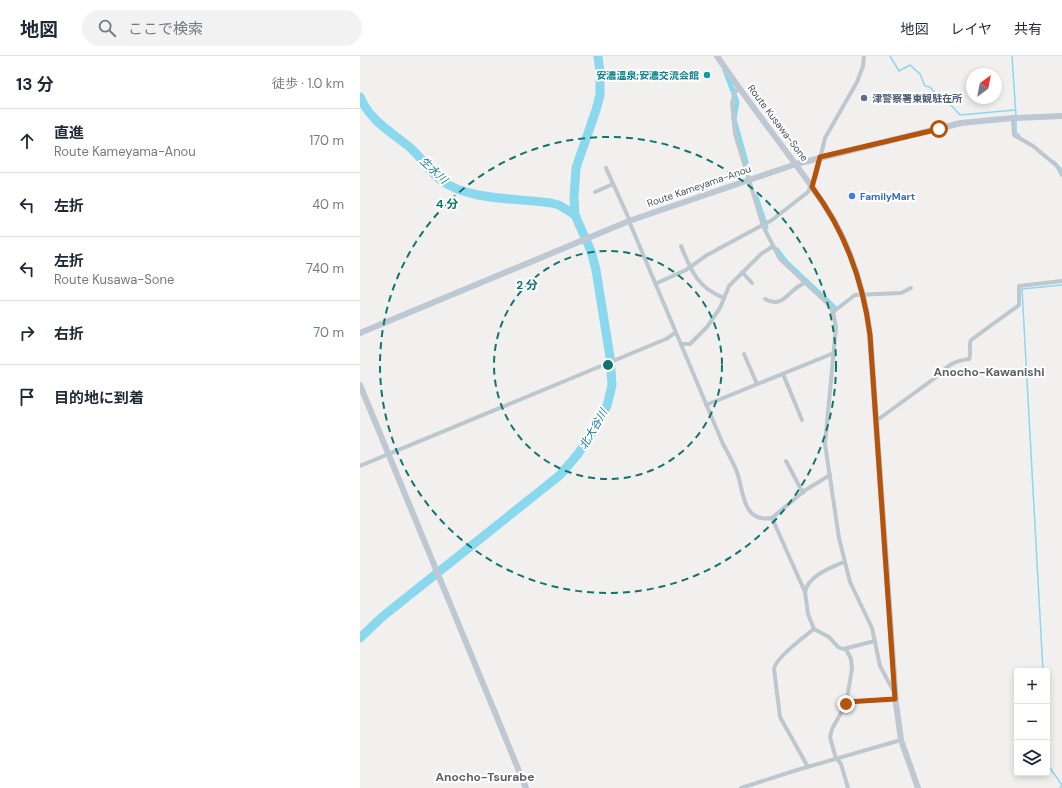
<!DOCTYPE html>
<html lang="ja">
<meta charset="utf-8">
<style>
body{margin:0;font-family:"DM Sans","Noto Sans JP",sans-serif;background:#f2f2f3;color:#1f2937}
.controls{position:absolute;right:12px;bottom:12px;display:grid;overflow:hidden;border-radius:4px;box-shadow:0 2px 6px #0003}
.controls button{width:36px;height:36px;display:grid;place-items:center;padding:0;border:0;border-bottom:1px solid #e0e1e3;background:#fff;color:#1f2937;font:20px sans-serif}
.compass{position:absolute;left:606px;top:12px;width:36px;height:36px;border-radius:50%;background:#fff;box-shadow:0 2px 6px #0003;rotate:32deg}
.stop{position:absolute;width:12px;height:12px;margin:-9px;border:3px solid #b45309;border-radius:50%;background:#fff}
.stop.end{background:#b45309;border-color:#fff;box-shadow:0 1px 4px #0008}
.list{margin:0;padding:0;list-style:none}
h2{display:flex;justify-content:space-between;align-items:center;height:52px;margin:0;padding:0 16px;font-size:17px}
h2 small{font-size:13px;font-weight:400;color:#747a83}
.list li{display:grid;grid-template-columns:26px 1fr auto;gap:12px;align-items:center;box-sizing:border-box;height:64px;padding:0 16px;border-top:1px solid #e0e1e3}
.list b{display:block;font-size:15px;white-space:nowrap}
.list p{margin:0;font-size:13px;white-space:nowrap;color:#747a83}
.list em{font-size:13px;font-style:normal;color:#747a83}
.icon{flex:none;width:22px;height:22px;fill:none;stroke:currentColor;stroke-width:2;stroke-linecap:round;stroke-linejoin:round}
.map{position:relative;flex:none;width:702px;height:732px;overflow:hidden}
header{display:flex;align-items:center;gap:24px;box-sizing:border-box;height:56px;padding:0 20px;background:#fff;border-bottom:1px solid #e0e1e3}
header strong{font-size:19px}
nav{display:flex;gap:22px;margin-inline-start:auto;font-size:14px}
.search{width:280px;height:36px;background:#f2f2f3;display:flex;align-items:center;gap:10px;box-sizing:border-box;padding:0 14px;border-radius:22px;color:#747a83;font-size:15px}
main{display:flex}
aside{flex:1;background:#fff}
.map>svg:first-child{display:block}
</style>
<header>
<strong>地図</strong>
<div class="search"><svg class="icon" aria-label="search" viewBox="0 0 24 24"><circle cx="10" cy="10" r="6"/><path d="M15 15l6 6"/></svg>ここで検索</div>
<nav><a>地図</a><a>レイヤ</a><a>共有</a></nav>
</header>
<main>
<aside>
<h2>13 分<small>徒歩 · 1.0 km</small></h2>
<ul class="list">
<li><svg class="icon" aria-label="ahead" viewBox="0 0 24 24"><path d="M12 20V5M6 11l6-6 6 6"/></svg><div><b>直進</b><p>Route Kameyama-Anou</p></div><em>170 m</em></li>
<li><svg class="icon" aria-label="left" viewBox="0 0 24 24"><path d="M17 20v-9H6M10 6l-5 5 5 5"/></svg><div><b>左折</b></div><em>40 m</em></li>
<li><svg class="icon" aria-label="left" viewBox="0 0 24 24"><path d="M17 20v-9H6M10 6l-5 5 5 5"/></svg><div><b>左折</b><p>Route Kusawa-Sone</p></div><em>740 m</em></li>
<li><svg class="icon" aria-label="right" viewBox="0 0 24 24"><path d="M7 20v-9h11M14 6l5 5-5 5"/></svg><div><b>右折</b></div><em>70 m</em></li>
<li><svg class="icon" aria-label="arrive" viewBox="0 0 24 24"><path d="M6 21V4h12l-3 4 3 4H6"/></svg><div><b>目的地に到着</b></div></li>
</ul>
</aside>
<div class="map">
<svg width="702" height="732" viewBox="0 0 702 732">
<rect width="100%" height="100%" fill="#f2efef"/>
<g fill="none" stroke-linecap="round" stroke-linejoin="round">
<g stroke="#8ad8ed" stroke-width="1.5">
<path d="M530 0 539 15 550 9 560 18 565 30 570 31 576 38 582 39 600 59 655 54"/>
<path d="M652 0 656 60"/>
<path d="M656 64V76L660 80"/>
<path d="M694 105 702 114"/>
<path d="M683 615 662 233 702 229"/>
<path d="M687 685 688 709 702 729 700 732"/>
</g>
<g stroke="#8ad8ed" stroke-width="5">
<path d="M365 14 377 46 374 63 386 106"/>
<path d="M396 141 406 171"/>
<path d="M417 194 426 206 475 252"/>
</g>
<g stroke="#8ad8ed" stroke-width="9">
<path d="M0 41C9 63 29 75 47 89 60 99 68 114 81 124 108 145 158 142 191 147L199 149 215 159"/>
<path d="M0 582 22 561 200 419 218 398 236 370 247 350 252 329 250 301 236 214 231 195 215 159 214 141 216 112 236 54 240 39V16L238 0"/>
</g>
<g stroke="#bdc7ce" stroke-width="4">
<path d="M379 32 375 36 372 47 375 78 403 170 420 203 469 249 473 256 476 271 465 388 479 482 490 526 512 572 520 610 534 636"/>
<path d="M653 62 654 79 673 90 697 110 702 119"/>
<path d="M246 112 270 165"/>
<path d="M235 136 253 128"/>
<path d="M269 165 363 388C368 397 373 406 377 416 384 436 382 467 412 462L444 435 470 419"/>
<path d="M321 190C331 215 338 232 364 242"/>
<path d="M382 216 392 227"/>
<path d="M295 228 326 214 347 199 412 164 448 136 456 120 465 82 497 26 503 10 504 0"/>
<path d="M405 243C424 254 429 232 445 227"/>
<path d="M473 256 495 239 541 237 551 232"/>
<path d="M321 288H330L347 271 360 252 369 230 401 198 413 190"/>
<path d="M384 298 397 328"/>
<path d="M423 318 442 364"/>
<path d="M346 349 474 297"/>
<path d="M516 365 579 319C589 308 595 305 609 303 612 297 608 290 611 284L659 249V230L702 225"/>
<path d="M426 405 443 437"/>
<path d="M0 410 306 283 315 277"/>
<path d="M412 462 445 536 448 558 454 573 469 581 478 591 483 593 515 585"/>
<path d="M445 536C448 520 470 512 484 506"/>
<path d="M486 646 535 643"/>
<path d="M476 703 470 681 472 673 486 648 492 613 491 603 486 593"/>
<path d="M477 703 481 708 488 732"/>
<path d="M448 711 420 661 414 613C415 602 445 580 454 573"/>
<path d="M381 732 437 714 541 684"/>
</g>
<g stroke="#bdc8d3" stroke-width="6">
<path d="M357 0C387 45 421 87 452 131 463 147 474 162 482 180 497 212 506 245 510 279L536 648 541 684 558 732"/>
<path d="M0 277 269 165 436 108 601 67 653 62 702 60"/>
<path d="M0 329 166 732"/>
</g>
</g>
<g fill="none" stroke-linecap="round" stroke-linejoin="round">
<path stroke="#b45309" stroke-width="5" d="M486 648V646L535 643 510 279C503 225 485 175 452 131L460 101 579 73"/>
</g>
<g fill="none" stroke="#0f766e" stroke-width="2" stroke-dasharray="7 5">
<circle cx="248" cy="309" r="114"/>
<circle cx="248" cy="309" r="228"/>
</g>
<circle fill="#0f9aa8" stroke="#fff" stroke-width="1.5" cx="347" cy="19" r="4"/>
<circle fill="#5c6f8a" stroke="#fff" stroke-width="1.5" cx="504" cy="42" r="4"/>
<circle fill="#3f7fe0" stroke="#fff" stroke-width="1.5" cx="492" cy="140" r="4"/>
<g text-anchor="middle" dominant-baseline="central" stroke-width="4" stroke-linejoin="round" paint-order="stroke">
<g font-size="10" font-weight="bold" fill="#0d838f" stroke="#fff" text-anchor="end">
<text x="339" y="19">安濃温泉;安濃交流会館</text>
</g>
<g font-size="10" font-weight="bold" fill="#4e5e75" stroke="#fff" text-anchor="start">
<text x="512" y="42">津警察署東観駐在所</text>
</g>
<g font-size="10" fill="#47535d" stroke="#fff">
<text transform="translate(418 67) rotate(53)">Route Kusawa-Sone</text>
<text transform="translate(339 130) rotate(-19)">Route Kameyama-Anou</text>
</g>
<g font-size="10" font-weight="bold" fill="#366cbe" stroke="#fff" text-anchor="start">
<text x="500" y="140">FamilyMart</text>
</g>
<g font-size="11" font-style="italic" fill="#0b7e9d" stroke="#fff">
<text transform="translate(74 114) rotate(43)">生水川</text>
<text transform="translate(233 373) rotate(-60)">北大谷川</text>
</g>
<g font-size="12" font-weight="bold" fill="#5c6064" stroke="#fff">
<text x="629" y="316">Anocho-Kawanishi</text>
<text x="125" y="721">Anocho-Tsurabe</text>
</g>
</g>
<circle cx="248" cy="309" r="6" fill="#0f766e" stroke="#fff" stroke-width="2"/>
<g font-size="12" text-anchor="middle" font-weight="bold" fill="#0f766e" stroke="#fff" stroke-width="4" stroke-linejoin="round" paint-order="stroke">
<text x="87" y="152">4 分</text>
<text x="167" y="233">2 分</text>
</g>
</svg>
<div class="controls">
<button>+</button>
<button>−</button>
<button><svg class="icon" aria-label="layers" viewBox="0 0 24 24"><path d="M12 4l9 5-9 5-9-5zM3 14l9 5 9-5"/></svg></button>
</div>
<svg class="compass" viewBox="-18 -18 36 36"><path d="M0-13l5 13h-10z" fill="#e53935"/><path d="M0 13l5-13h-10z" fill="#747a83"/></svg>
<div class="stop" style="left:579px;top:73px"></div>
<div class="stop end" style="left:486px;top:648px"></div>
</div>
</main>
